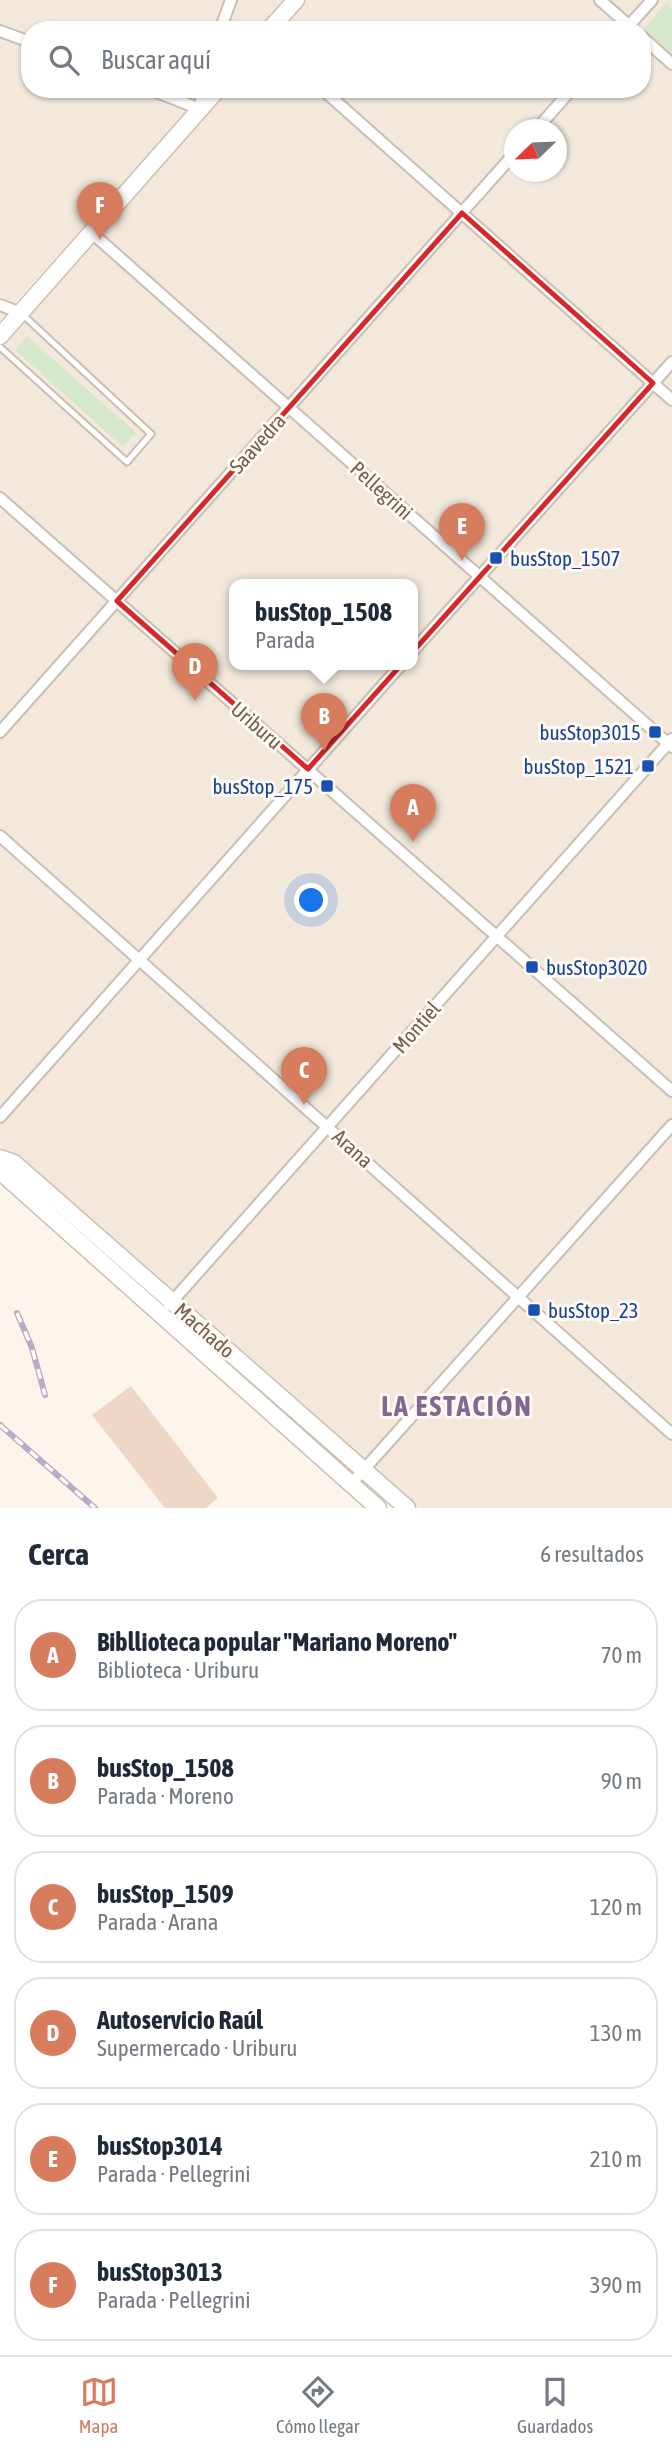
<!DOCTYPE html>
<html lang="es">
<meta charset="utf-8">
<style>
body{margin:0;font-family:"Asap Condensed",sans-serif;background:#f6f6f7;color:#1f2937}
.compass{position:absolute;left:504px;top:119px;width:63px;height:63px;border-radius:50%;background:#fff;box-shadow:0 2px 5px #0004;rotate:247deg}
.you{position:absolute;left:312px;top:901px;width:24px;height:24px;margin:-18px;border:5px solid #fff;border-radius:50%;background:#1a73e8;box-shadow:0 0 0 10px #1a73e833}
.badge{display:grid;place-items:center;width:46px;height:46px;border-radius:50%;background:#d87c5e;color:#fff;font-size:23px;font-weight:700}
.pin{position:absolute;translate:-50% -58px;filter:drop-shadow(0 2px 4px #0008)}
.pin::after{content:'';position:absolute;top:37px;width:24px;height:21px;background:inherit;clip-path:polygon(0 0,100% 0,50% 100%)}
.popup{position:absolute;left:229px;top:579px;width:189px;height:91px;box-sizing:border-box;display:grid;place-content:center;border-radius:14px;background:#fff;filter:drop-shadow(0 2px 5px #0005);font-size:23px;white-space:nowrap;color:#747a83}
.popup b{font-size:26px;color:#1f2937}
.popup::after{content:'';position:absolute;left:50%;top:100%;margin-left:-14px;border:14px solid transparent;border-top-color:#fff}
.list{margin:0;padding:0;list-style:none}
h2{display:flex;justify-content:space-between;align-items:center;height:91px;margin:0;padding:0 28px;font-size:30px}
h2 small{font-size:23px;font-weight:400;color:#747a83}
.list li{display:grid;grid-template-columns:46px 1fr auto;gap:21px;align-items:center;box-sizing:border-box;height:112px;margin:0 14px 14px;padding:0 14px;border:2px solid #e0e1e3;border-radius:28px}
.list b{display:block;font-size:26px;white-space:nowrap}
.list p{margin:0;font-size:23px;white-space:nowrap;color:#747a83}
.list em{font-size:23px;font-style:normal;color:#747a83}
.icon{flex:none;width:38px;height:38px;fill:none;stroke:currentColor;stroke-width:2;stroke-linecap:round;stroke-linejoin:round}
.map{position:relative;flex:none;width:672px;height:1508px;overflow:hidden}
.search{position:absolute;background:#fff;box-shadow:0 2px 5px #0004;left:21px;right:21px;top:21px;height:77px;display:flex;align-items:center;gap:18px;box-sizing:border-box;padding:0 24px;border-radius:28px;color:#747a83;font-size:26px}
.sheet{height:847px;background:#fff}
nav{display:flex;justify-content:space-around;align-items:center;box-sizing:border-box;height:98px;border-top:2px solid #e0e1e3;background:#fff;font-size:19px;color:#747a83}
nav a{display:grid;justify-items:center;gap:4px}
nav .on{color:#d87c5e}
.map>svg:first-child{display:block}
</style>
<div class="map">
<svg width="672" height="1508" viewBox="0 0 672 1508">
<rect width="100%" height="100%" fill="#fbf5ec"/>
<g fill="#f2e8db" fill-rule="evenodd">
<path d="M0 0H288L261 30H30V89H207L0 320Z"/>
<path d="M295 0H672V1508H415L0 1145V333L216 89H642V30H269ZM514 130H556V172H514ZM235 585H413V665H235Z"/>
</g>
<g fill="#d6e8cb">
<path d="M666 3 672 8V57L642 31Z"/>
<path d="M27 336 136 433 123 447 15 350Z"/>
<path d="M176 1314 354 1470 351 1473 173 1317Z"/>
</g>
<path fill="#eed7c6" d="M131 1386 218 1498 206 1508H165L92 1415Z"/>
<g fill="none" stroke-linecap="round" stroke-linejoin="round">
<defs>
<path id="lane" d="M0 347 127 462 151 434 21 313"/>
<g id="street">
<path d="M600 0 634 30"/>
<path d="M220 30 231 0"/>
<path d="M625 30 652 0"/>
<path d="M0 31 30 42"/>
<path d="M642 37 672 64"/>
<path d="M149 89 200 109 203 89"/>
<path d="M322 89 672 400"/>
<path d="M536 130 572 89"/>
<path d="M92 233 672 747"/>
<path d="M0 305 21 313"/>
<path d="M0 498 672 1091"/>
<path d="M413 651 672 362"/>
<path d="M0 732 514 154"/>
<path d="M0 836 672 1434"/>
<path d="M0 1117 401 665"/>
<path d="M169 1305 672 739"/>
<path d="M351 1484 672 1125"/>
</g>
<g id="secondary">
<path d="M269 30 296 0"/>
<path d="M0 336 218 89"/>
<path d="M0 1158 14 1163 407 1508"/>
<path d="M0 1168 3 1174 378 1508"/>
</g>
</defs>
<use href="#lane" stroke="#cdbeb2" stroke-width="9"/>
<use href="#street" stroke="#cdbeb2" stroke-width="14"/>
<use href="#secondary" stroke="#cfbfb0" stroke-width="19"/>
<use href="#lane" stroke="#fff" stroke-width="5"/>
<use href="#street" stroke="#fff" stroke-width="10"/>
<use href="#secondary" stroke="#fff" stroke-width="16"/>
<defs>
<g id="rail">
<path d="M17 1313 32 1348 45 1395"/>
<path d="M0 1425 95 1508"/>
</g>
</defs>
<use href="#rail" stroke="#b9aac5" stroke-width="6"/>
<use href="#rail" stroke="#fef9f2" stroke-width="3.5" stroke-dasharray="10" stroke-linecap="butt"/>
</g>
<path fill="none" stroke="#d62828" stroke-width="5" stroke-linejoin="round" d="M462 213 653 383 308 769 117 601Z"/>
<g fill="#1a4fb4" stroke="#fef9f2" stroke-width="2.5">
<rect x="489" y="551" width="14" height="14" rx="3.5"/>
<rect x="648" y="725" width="14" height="14" rx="3.5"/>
<rect x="641" y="759" width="14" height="14" rx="3.5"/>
<rect x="320" y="779" width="14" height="14" rx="3.5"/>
<rect x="525" y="960" width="14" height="14" rx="3.5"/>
<rect x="527" y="1303" width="14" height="14" rx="3.5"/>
</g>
<g text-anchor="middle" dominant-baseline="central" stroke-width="6" stroke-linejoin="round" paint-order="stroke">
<g font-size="21" fill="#745e50" stroke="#fef9f2">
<text transform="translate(257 443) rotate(-48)">Saavedra</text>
<text transform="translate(382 490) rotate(42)">Pellegrini</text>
<text transform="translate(257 725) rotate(41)">Uriburu</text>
<text transform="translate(416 1027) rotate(-49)">Montiel</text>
<text transform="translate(353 1148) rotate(42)">Arana</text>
<text transform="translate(205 1330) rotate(41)">Machado</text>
</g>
<g font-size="21" fill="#164399" stroke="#fef9f2" text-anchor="start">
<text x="510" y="558">busStop_1507</text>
<text x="641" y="732" text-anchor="end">busStop3015</text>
<text x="634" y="766" text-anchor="end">busStop_1521</text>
<text x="313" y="786" text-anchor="end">busStop_175</text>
<text x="546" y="967">busStop3020</text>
<text x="548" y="1310">busStop_23</text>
</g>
<g font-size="28" font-weight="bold" letter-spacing="2" fill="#83698f" stroke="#fef9f2">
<text x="457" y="1406">LA ESTACIÓN</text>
</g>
</g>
</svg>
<svg class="compass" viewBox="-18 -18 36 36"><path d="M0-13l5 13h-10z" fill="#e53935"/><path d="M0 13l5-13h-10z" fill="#747a83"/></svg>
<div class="you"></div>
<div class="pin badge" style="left:413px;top:842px">A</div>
<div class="pin badge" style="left:324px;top:751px">B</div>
<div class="popup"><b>busStop_1508</b>Parada</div>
<div class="pin badge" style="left:304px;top:1105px">C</div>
<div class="pin badge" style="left:195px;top:701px">D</div>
<div class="pin badge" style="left:462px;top:561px">E</div>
<div class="pin badge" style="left:100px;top:240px">F</div>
<div class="search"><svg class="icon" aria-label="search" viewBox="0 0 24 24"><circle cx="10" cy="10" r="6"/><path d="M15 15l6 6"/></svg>Buscar aquí</div>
</div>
<section class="sheet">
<h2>Cerca<small>6 resultados</small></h2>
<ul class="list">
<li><span class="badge">A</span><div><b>Bibllioteca popular &quot;Mariano Moreno&quot;</b><p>Biblioteca · Uriburu</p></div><em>70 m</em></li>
<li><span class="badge">B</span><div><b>busStop_1508</b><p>Parada · Moreno</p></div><em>90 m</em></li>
<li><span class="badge">C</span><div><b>busStop_1509</b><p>Parada · Arana</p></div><em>120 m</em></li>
<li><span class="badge">D</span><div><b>Autoservicio Raúl</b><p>Supermercado · Uriburu</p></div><em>130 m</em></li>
<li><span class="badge">E</span><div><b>busStop3014</b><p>Parada · Pellegrini</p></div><em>210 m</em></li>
<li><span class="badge">F</span><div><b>busStop3013</b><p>Parada · Pellegrini</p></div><em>390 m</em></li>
</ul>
</section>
<nav>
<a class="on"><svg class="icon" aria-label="map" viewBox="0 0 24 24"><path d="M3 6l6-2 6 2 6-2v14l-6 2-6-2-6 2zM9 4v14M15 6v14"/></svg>Mapa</a>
<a><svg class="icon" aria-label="directions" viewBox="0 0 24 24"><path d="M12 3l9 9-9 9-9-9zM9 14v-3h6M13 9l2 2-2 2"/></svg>Cómo llegar</a>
<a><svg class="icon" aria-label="saved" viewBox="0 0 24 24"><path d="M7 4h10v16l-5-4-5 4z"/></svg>Guardados</a>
</nav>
